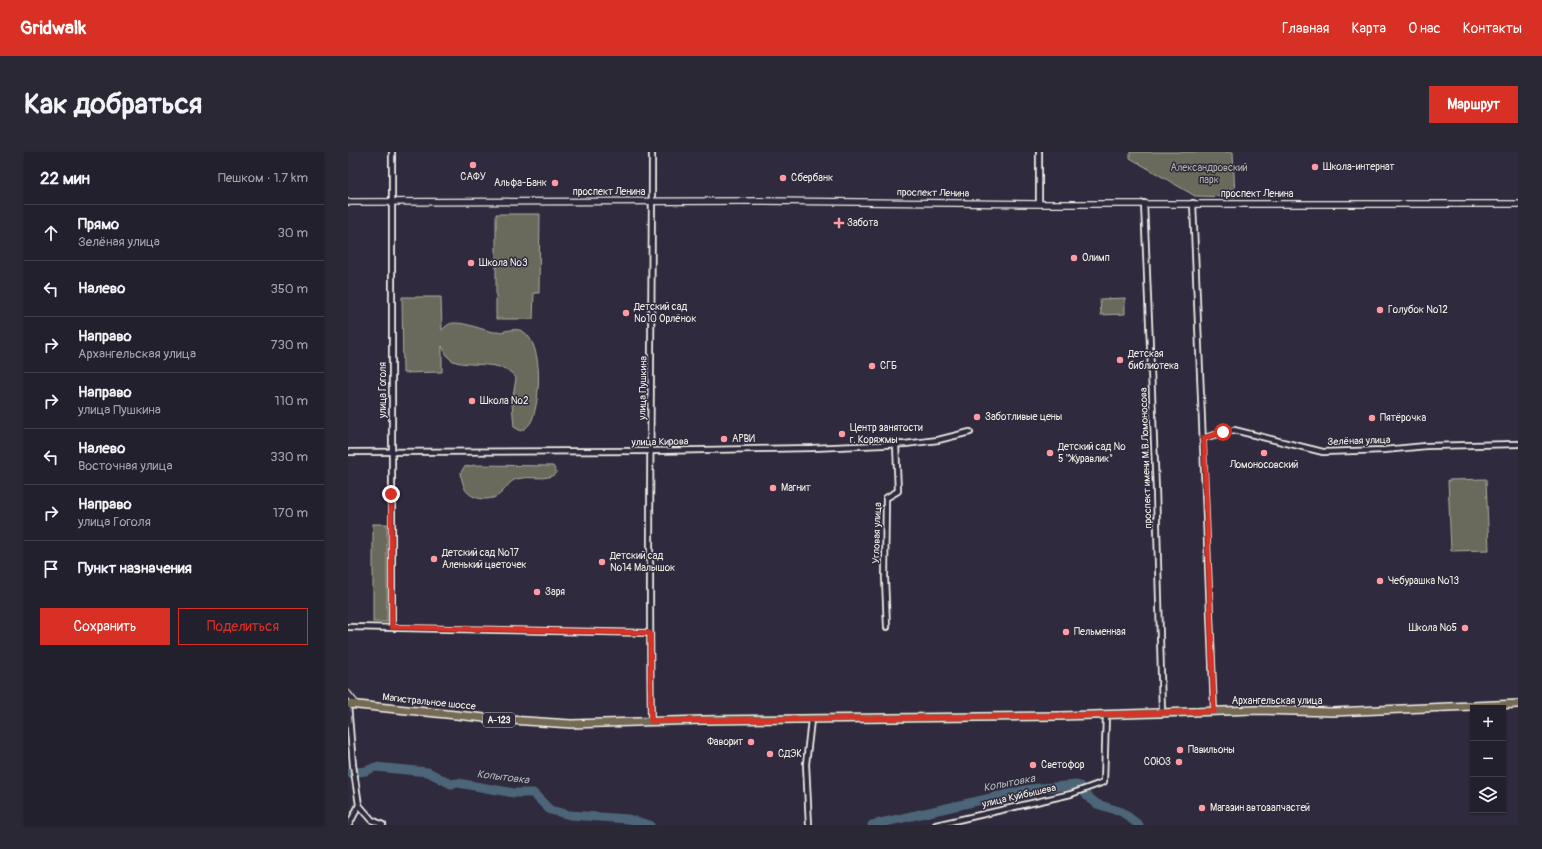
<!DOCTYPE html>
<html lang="ru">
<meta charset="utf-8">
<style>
body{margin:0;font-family:Pangolin,sans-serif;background:#2b2836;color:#f1f3f6}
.controls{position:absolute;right:12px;bottom:12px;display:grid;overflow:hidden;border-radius:0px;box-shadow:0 1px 3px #0004}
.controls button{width:36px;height:36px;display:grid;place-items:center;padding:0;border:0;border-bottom:1px solid #403e4a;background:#23202e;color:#f1f3f6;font:20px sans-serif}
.stop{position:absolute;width:12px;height:12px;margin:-9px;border:3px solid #d93025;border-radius:50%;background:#fff}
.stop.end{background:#d93025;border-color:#fff;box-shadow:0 1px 4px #0008}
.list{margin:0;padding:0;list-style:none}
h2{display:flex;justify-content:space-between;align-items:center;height:52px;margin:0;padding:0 16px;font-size:17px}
h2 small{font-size:13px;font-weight:400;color:#a3a3aa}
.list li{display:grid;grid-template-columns:26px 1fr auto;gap:12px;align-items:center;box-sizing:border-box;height:56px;padding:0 16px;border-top:1px solid #403e4a}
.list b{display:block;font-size:15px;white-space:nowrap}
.list p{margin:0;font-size:13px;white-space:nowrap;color:#a3a3aa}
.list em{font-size:13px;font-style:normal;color:#a3a3aa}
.actions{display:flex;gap:8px;padding:12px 16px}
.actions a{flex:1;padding:9px 0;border:1px solid #d93025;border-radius:0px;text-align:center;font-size:14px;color:#d93025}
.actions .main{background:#d93025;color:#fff}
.icon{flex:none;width:22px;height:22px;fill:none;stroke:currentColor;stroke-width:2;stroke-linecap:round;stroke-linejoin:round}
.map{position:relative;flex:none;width:1170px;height:673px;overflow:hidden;border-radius:0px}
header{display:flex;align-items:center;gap:24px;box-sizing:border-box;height:56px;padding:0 20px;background:#d93025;color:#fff}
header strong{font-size:19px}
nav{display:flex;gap:22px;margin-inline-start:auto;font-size:14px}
.intro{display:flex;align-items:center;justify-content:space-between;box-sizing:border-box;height:96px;padding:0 24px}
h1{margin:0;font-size:28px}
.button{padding:10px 18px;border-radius:0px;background:#d93025;color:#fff;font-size:14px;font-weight:700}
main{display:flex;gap:24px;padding:0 24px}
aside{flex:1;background:#23202e;border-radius:0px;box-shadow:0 1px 3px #0004}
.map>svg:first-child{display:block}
</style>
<header>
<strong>Gridwalk</strong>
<nav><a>Главная</a><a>Карта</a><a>О нас</a><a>Контакты</a></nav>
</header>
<div class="intro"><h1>Как добраться</h1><a class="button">Маршрут</a></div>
<main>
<aside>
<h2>22 мин<small>Пешком · 1.7 km</small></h2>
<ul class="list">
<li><svg class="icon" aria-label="ahead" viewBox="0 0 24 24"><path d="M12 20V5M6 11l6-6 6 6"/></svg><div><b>Прямо</b><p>Зелёная улица</p></div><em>30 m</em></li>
<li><svg class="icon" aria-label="left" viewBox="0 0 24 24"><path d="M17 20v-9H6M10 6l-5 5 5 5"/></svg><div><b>Налево</b></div><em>350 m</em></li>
<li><svg class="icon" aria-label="right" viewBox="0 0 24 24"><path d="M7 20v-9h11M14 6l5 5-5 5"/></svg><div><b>Направо</b><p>Архангельская улица</p></div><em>730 m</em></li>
<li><svg class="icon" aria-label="right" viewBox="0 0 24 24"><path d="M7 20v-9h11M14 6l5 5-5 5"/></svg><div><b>Направо</b><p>улица Пушкина</p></div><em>110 m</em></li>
<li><svg class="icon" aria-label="left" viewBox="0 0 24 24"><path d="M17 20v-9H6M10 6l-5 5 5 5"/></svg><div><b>Налево</b><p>Восточная улица</p></div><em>330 m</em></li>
<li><svg class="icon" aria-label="right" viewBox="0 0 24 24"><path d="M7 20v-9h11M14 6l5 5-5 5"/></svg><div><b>Направо</b><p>улица Гоголя</p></div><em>170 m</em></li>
<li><svg class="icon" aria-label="arrive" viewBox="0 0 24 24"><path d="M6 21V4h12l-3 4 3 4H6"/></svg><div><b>Пункт назначения</b></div></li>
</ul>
<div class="actions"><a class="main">Сохранить</a><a>Поделиться</a></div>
</aside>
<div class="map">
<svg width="1170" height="673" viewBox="0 0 1170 673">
<rect width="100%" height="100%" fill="#2f2a3d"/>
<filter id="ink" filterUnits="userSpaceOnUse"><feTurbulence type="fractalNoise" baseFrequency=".025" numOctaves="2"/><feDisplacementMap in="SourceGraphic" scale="8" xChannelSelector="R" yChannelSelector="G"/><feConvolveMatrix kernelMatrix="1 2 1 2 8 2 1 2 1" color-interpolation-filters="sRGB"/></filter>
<g filter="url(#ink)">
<g fill="#696a5c" stroke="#aeaea2">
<path d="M782 0H885L887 45 847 44 782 6Z"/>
<path d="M148 62H192L191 141H186L185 167H148Z"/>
<path d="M54 145H93L94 178C98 174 101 171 107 171 120 171 134 178 146 180 157 181 167 174 176 180 196 195 192 248 184 268 181 274 178 276 173 279L166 275 164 251 168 226C153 204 111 219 100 205 98 202 96 197 94 194V220L55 221Z"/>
<path d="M777 146V162L753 163 752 147Z"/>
<path d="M127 313 205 314 209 321C197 330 183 323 169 327 161 329 159 336 153 341 145 350 124 349 117 337 115 333 114 327 112 322L116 315Z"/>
<path d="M1138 327 1141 398 1103 399 1100 328Z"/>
<rect x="25" y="372" width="14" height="98"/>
</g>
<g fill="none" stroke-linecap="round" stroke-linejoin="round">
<g stroke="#4d6578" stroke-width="9">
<path d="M0 621 18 619 27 615 80 620 103 632 110 631 166 641H185L202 658 222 663 280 667 302 673"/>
<path d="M524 673 682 637 728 633 732 634 739 644 749 652 774 660 791 673"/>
</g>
<defs>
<g id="minor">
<path d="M796 51 808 337 814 560"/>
<path d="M845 51 866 559"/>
<path d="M691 52V0"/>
<path d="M855 286 886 278 975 300 1036 298 1078 294 1170 292"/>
<path d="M0 300 303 299 464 296 557 292 590 288 622 280"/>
<path d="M0 475 302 481"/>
<path d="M44 475V0"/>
<path d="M539 475 537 426 538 346 550 339 548 293"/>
<path d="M0 552 5 613 11 653 24 668 35 673"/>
<path d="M303 569C300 380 304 190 304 0"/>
<path d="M1 673 11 653"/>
<path d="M461 673 458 612 463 568"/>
<path d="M588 673 723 642 756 630 758 563"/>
</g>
<g id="tertiary">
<path d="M0 50 415 49 691 52H1170"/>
<path d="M0 542 8 552"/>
</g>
<path id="primary" d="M0 552 147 567 223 572 354 568 713 564 908 558 985 560 1170 552"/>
</defs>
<use href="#minor" stroke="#f4f1e8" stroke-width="8"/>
<use href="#tertiary" stroke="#f4f1e8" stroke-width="8"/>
<use href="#primary" stroke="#f4f1e8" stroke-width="10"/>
<use href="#minor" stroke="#2f2a3d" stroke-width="4.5"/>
<use href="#tertiary" stroke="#2f2a3d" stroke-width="5.5"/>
<use href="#primary" stroke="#756b55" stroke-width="7"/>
</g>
</g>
<g fill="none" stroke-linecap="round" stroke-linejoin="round" filter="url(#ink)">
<path stroke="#d93025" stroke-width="5" d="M43 342 44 475 302 481 303 569 713 564 866 559 856 286 875 280"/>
</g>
<g fill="#ff9aa2" stroke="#2f2a3d" stroke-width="1.5">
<circle cx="125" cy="13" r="4"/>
<circle cx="967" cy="15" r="4"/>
<circle cx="435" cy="26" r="4"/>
<circle cx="207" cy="31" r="4"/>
<path d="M489 65h4v4h4v4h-4v4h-4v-4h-4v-4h4z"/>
<circle cx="726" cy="106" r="4"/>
<circle cx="123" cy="111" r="4"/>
<circle cx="1032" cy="158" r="4"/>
<circle cx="278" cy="161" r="4"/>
<circle cx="772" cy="208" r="4"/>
<circle cx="524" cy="214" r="4"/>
<circle cx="124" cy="249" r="4"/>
<circle cx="629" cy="265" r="4"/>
<circle cx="1024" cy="266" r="4"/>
<circle cx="494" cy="282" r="4"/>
<circle cx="376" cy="287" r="4"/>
<circle cx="702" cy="301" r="4"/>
<circle cx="916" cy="301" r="4"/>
<circle cx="425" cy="336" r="4"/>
<circle cx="86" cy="407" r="4"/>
<circle cx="254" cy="410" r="4"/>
<circle cx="1032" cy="429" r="4"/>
<circle cx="189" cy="440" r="4"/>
<circle cx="1117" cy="476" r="4"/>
<circle cx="718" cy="480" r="4"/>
<circle cx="403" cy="590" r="4"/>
<circle cx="832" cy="598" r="4"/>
<circle cx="422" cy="602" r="4"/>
<circle cx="831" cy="610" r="4"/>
<circle cx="685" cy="613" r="4"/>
<circle cx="854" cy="656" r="4"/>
</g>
<g text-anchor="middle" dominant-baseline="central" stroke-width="3" stroke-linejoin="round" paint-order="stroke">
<rect fill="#2f2a3d" stroke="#b9b5b5" stroke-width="1" x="135" y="561" width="32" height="14" rx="3"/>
<g font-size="9" font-weight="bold" fill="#f4f1e8">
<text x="151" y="568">А-123</text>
</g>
<g font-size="10" fill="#f4f1e8" stroke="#2f2a3d" text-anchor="start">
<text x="975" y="15">Школа-интернат</text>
<text x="125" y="25" text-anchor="middle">САФУ</text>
<text x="443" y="26">Сбербанк</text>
<text x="199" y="31" text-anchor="end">Альфа-Банк</text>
<text x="499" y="71">Забота</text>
<text x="734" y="106">Олимп</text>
<text x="131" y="111">Школа №3</text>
<text x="286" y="155">Детский сад<tspan x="286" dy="12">№10 Орлёнок</tspan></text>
<text x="1040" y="158">Голубок №12</text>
<text x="780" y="202">Детская<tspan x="780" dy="12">библиотека</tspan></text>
<text x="532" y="214">СГБ</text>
<text x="132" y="249">Школа №2</text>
<text x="637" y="265">Заботливые цены</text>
<text x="1032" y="266">Пятёрочка</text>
<text x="502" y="276">Центр занятости<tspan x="502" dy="12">г. Коряжмы</tspan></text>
<text x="384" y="287">АРВИ</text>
<text x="710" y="295">Детский сад №<tspan x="710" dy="12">5 "Журавлик"</tspan></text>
<text x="916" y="313" text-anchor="middle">Ломоносовский</text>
<text x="433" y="336">Магнит</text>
<text x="94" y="401">Детский сад №17<tspan x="94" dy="12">Аленький цветочек</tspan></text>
<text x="262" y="404">Детский сад<tspan x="262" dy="12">№14 Малышок</tspan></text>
<text x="1040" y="429">Чебурашка №13</text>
<text x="197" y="440">Заря</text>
<text x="1109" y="476" text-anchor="end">Школа №5</text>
<text x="726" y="480">Пельменная</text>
<text x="395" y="590" text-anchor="end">Фаворит</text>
<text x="840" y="598">Павильоны</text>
<text x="430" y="602">СДЭК</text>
<text x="823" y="610" text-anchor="end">СОЮЗ</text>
<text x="693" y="613">Светофор</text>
<text x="862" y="656">Магазин автозапчастей</text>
</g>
<g font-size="10" fill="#b5b4a9" stroke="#2f2a3d">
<text x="861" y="16">Александровский<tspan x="861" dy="12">парк</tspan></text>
</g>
<g font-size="10" fill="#f4f1e8" stroke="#2f2a3d">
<text x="261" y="40">проспект Ленина</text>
<text transform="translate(585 41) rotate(1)">проспект Ленина</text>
<text x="909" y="42">проспект Ленина</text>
<text transform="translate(295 236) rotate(-89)">улица Пушкина</text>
<text transform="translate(35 238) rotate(-90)">улица Гоголя</text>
<text transform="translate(1011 289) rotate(-2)">Зелёная улица</text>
<text transform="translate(312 290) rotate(-1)">улица Кирова</text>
<text transform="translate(798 306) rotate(-92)">проспект имени М.В.Ломоносова</text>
<text transform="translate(529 381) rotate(-88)">Угловая улица</text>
<text x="929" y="549">Архангельская улица</text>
<text transform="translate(81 550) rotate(6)">Магистральное шоссе</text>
<text transform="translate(671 644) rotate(-13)">улица Куйбышева</text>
</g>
<g font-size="11" font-style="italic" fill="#b1b9bb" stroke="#2f2a3d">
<text transform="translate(155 625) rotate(7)">Копытовка</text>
<text transform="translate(661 631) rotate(-11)">Копытовка</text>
</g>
</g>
</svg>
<div class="controls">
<button>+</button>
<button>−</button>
<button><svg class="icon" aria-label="layers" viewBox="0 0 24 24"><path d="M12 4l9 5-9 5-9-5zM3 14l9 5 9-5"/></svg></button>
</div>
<div class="stop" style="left:875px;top:280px"></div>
<div class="stop end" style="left:43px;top:342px"></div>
</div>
</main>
